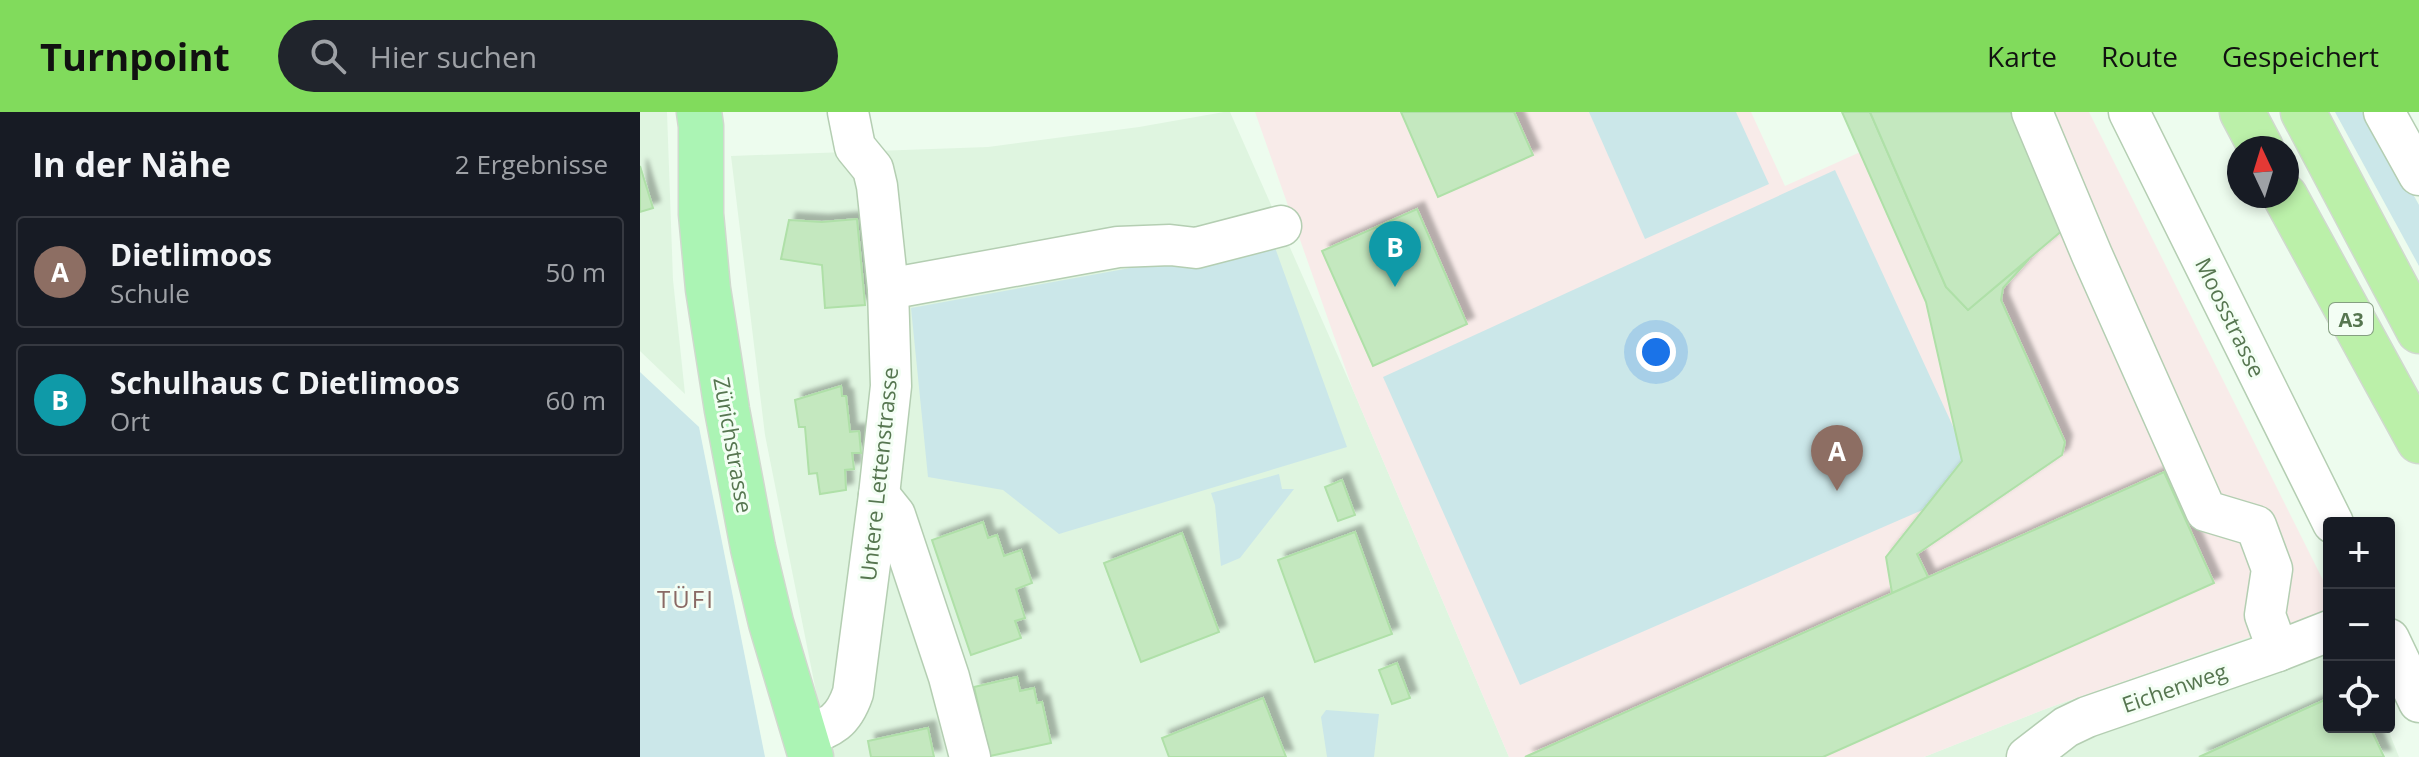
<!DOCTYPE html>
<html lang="de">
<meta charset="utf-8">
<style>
body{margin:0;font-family:"Open Sans",sans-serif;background:#20242c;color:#f1f3f6}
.controls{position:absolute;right:24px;bottom:24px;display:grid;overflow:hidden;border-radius:8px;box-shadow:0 4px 12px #0003}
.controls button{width:72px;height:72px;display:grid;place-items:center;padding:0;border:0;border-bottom:2px solid #363941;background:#171b24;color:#f1f3f6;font:40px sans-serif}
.compass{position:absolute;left:1587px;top:24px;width:72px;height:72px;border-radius:50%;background:#171b24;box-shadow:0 4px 12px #0003;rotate:356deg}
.you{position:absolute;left:1016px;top:240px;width:28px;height:28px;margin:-20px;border:6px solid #fff;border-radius:50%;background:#1a73e8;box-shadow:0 0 0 12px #1a73e833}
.badge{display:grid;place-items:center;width:52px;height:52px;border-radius:50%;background:#81db5c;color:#fff;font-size:26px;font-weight:700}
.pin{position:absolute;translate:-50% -66px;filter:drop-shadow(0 2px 4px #0008)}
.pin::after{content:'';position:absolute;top:42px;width:28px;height:24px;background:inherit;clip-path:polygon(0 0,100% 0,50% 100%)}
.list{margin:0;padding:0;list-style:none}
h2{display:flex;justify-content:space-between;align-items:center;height:104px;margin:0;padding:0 32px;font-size:34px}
h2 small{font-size:26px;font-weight:400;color:#9ea1a6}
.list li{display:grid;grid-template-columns:52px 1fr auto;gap:24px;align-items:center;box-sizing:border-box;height:112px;margin:0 16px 16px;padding:0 16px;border:2px solid #363941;border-radius:8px}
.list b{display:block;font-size:30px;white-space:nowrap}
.list p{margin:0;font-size:26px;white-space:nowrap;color:#9ea1a6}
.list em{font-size:26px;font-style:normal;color:#9ea1a6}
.icon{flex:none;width:44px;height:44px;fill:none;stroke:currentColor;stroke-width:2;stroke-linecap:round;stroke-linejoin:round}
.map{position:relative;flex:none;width:1779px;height:645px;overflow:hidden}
header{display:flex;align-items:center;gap:48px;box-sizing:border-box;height:112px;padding:0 40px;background:#81db5c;color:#111}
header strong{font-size:38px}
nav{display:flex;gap:44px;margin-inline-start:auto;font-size:28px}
.search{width:560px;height:72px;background:#20242c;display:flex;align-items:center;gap:20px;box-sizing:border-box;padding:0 28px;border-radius:44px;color:#9ea1a6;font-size:30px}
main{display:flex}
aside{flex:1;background:#171b24}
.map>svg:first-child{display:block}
</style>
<header>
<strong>Turnpoint</strong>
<div class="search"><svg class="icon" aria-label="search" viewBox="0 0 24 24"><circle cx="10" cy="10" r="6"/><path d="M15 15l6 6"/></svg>Hier suchen</div>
<nav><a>Karte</a><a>Route</a><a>Gespeichert</a></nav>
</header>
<main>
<aside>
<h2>In der Nähe<small>2 Ergebnisse</small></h2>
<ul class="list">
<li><span class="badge" style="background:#8d6e63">A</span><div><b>Dietlimoos</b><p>Schule</p></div><em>50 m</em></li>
<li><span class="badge" style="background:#0f9aa8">B</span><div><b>Schulhaus C Dietlimoos</b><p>Ort</p></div><em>60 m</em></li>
</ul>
</aside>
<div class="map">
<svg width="1779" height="645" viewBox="0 0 1779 645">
<defs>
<filter id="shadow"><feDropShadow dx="7" dy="-7" stdDeviation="2" flood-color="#0004"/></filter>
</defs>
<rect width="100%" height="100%" fill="#edfcee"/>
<g fill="#dff5e0">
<path d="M0 0H27L33 168 45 282 0 239Z"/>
<path d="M584 0H590L713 278 869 645H189L125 323 91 44 348 35 499 15Z"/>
<path d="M1689 500V615H1747L1759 645H1284L1408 596 1624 520Z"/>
</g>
<path fill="#f8ebe9" d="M615 0H1111L1145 74 1309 0H1449L1689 480V500L1624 520 1408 596 1284 645H869L713 278Z"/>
<g fill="#cbe7e9">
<path d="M949 0H1096L1129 72 1005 127Z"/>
<path d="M1695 0H1728L1779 93V154Z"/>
<path d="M1195 58 1340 373 880 573 743 265Z"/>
<path d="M633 130 707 335 419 422 363 378 288 365 271 196Z"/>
<path d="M0 260 59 315 125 645H0Z"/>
<path d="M639 362 642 377H654L600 446 581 454 575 393 571 381Z"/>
<path d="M686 598 739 602 734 645H687L681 605Z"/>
</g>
<g fill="#c4e8bf" stroke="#afe0a8" stroke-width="2" filter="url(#shadow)">
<path d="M761 0H874L893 43 798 85Z"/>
<path d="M1202 0H1230L1306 175 1328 198 1389 147 1363 176 1361 188 1425 330 1422 343 1277 442 1288 465 1252 481 1246 445 1322 349 1286 190Z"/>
<path d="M1230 0H1371L1424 117 1328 198 1306 175Z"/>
<path d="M0 54 13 96 0 100Z"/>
<path d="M777 97 827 212 733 254 682 139Z"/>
<path d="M217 107 225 193 185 196 182 153 141 147 149 108 182 110Z"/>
<path d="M201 274 202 284H206L210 320 219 319 221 341H212L214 357 205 358 206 378 180 382 177 361 169 362 165 315H159L155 288Z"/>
<path d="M1524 360 1574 471 1183 645H885Z"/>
<path d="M702 368 715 403 698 409 685 375Z"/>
<path d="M343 410 348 426 357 423 364 444 381 438 392 471 376 477 385 506 375 509 381 526 331 543 292 428Z"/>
<path d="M715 420 752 522 675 550 638 448Z"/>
<path d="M542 421 579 520 501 550 464 451Z"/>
<path d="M757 551 770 586 752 592 739 558Z"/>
<path d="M377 565 380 579 394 576 397 591 402 590 411 631 350 644 334 575Z"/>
<path d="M623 586 646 645H529L522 626Z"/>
<path d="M1689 586V615H1730L1744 645H1559Z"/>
<path d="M288 616 294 645H231L228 629Z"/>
</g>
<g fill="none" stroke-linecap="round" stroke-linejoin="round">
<defs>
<g id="minor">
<path d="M1392 0 1452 143 1566 399 1616 414 1632 457 1625 503 1638 539"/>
<path d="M1489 0 1693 411"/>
<path d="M1744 0 1779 63"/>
<path d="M248 177 478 135 530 133 556 136 641 114"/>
<path d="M239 383 255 403 309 565 330 645"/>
<path d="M1749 527 1779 590"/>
<path d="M165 624C191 615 203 610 213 581L239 383 251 274 248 177 237 74 233 57 215 35 208 0"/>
<path d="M1387 645 1426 615 1447 605 1638 539 1689 519"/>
</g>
<path id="major" d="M59 0 61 14V102L68 177 87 298 113 436 131 511 171 645"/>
<g id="highway">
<path d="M1602 0 1621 36"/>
<path d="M1663 0 1779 219"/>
<path d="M1645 84 1779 329"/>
</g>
</defs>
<use href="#minor" stroke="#b4ceb2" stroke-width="43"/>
<use href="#major" stroke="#d0d9ce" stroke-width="47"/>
<use href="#highway" stroke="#d0d9ce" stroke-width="47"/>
<use href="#minor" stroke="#fff" stroke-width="40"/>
<use href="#major" stroke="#abf4b4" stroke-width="44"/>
<use href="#highway" stroke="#bbf0a9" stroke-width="44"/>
</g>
<g text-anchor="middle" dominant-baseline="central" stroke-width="6" stroke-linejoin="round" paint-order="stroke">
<rect fill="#f3fef4" stroke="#859f81" stroke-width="2" x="1689" y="191" width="44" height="32" rx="6"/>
<g font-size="20" font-weight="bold" fill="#567650">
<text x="1711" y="207">A3</text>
</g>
<g font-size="22" fill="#567650" stroke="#f3fef4">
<text transform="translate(1591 205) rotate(64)">Moosstrasse</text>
<text transform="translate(94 333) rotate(80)">Zürichstrasse</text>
<text transform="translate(238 362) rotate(-84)">Untere Lettenstrasse</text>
<text transform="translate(1534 575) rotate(-19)">Eichenweg</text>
</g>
<g font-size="24" letter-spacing="2" fill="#8a6a65" stroke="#f3fef4">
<text x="46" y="486">TÜFI</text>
</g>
</g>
</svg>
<div class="controls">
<button>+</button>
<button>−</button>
<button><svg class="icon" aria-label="locate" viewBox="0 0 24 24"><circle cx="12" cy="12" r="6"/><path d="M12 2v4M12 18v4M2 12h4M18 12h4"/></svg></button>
</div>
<svg class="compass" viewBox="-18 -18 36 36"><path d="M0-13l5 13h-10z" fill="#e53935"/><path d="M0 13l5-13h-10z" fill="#9ea1a6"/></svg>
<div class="you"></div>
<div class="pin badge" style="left:1197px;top:379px;background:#8d6e63">A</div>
<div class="pin badge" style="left:755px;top:175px;background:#0f9aa8">B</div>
</div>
</main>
